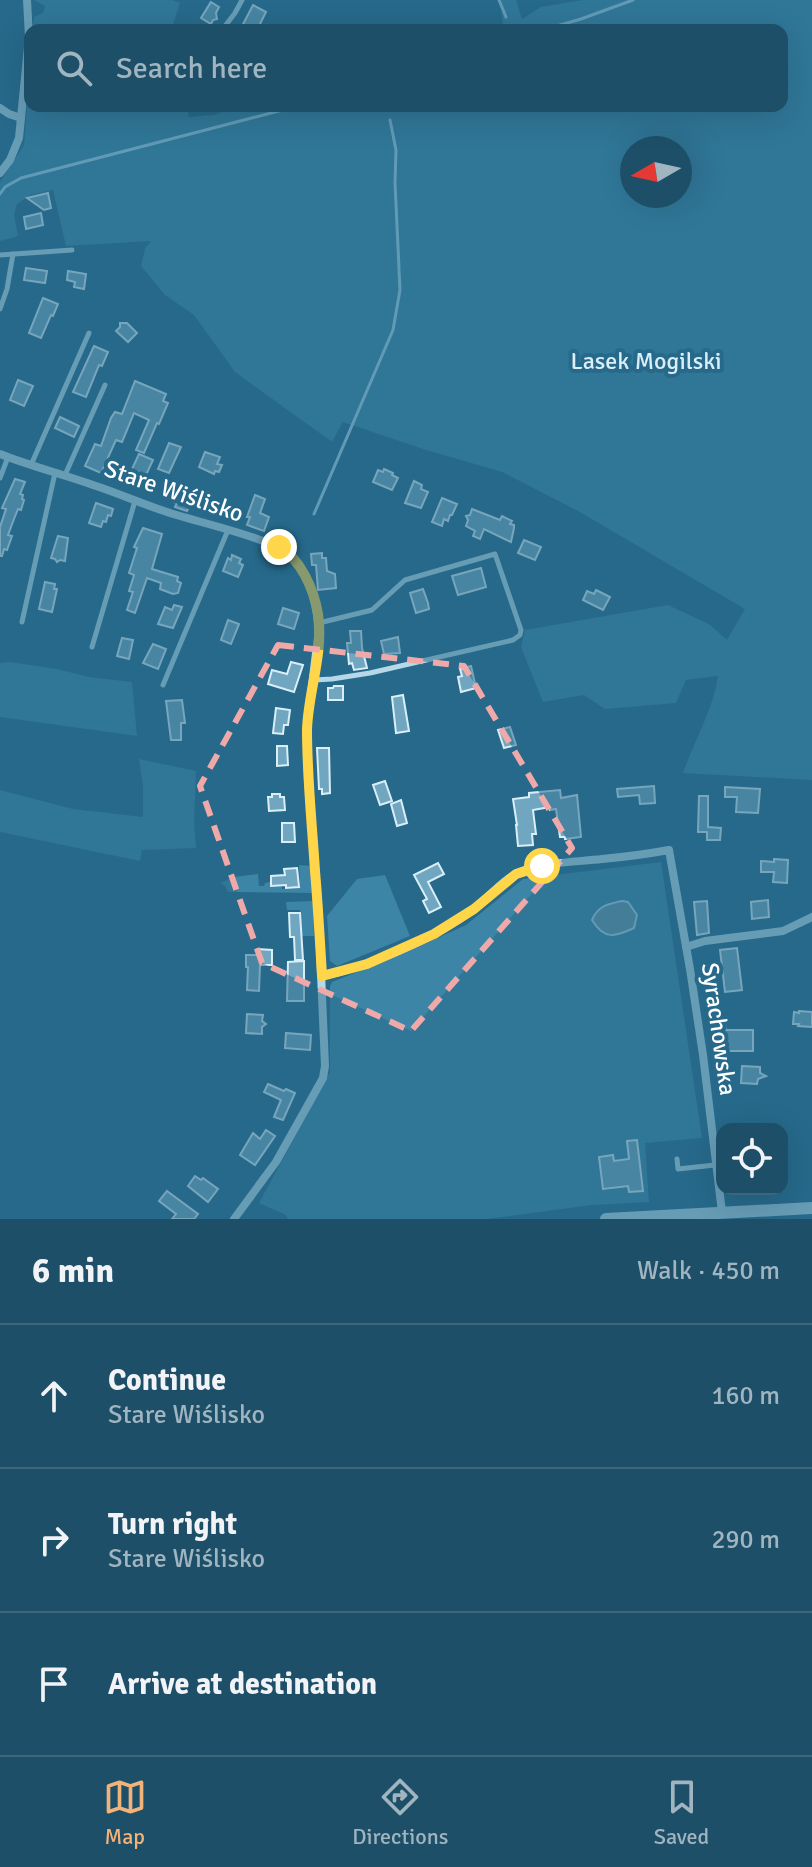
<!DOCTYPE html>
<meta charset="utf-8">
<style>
body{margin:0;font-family:Signika,sans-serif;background:#2a5971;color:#f1f3f6}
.controls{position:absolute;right:24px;bottom:24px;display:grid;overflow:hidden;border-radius:16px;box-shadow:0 8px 32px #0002}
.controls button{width:72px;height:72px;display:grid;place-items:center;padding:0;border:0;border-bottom:2px solid #3b667c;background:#1d4f68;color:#f1f3f6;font:40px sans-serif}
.compass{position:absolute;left:620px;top:136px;width:72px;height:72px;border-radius:50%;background:#1d4f68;box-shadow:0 8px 32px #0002;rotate:261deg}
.stop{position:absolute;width:24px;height:24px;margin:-18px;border:6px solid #ffd54a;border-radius:50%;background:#fff}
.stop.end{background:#ffd54a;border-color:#fff;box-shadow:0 2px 8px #0008}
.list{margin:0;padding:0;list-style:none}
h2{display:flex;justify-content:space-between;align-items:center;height:104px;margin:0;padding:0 32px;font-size:34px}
h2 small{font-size:26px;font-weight:400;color:#a0b5c0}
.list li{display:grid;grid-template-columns:52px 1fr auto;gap:24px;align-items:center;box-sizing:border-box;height:144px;padding:0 32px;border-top:2px solid #3b667c}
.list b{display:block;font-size:30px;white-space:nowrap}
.list p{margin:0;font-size:26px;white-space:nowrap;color:#a0b5c0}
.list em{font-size:26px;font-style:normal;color:#a0b5c0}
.icon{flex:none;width:44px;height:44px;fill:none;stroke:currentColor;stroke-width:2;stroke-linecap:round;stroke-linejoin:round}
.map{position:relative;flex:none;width:812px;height:1219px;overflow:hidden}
.search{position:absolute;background:#1d4f68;box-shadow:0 8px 32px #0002;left:24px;right:24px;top:24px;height:88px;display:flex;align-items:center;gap:20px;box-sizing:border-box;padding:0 28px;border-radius:16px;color:#a0b5c0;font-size:30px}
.sheet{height:536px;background:#1d4f68}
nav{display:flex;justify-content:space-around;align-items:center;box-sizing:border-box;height:112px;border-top:2px solid #3b667c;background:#1d4f68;font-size:22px;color:#a0b5c0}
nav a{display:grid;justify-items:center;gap:4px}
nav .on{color:#f2b37a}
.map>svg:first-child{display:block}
</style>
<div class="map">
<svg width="812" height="1219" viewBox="0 0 812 1219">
<rect width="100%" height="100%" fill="#27698a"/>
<g fill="#3c85a6" fill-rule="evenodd">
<path d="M34 0H172L180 3 171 30H33L34 17 43 13 45 6Z"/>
<path d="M500 0H516L522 19 541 7 583 0H812V780L683 773C694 741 713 710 718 676L686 680 676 703 605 709 584 695 543 702 521 647 525 630 668 605 709 624 727 640 745 609 578 511 502 472 423 449 343 422 332 442 235 372 194 315 165 295 141 266 145 249 151 241 66 246 53 190 30 195 17 204 14 215 18 235 15 237 0 241V182L24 145 30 66V106H189L188 117 214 115 240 106H782V30H487L503 25ZM632 148H680V196H632Z"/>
<path d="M10 662 57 669 89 677 132 682 137 736 0 717V663Z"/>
<path d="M139 759 196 771 194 824 196 848 142 850 140 861 0 832V790L73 809 143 817V787Z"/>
<path d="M661 862 702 1138 645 1143 649 1202 592 1205 487 1219H288L286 1215 259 1203 330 1072V986L332 982 402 954 466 925 523 879Z"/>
<path d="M299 865 311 866 312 893 228 892 225 886 220 883 234 877 258 874 259 886H264L265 883 270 882 271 886H276V876L280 875 282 889 300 888Z"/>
<path d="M385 875 410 936 337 966 330 961 327 916 357 879Z"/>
<path d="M313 901 314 936H302L300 910H287L286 902Z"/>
</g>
<path fill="#6994a9" stroke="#a9d6ea" stroke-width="2" d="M622 901 628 902 637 915 634 928C615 937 604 940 592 920 598 906 608 904 622 901Z"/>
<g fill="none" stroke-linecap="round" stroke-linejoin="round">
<g stroke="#a9d6ea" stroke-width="3">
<path d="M499 0 506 17"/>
<path d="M543 30 581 19 633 0"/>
<path d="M390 120 396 150 395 183 399 268"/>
<path d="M0 194 5 187 21 178 298 106"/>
<path d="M314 514 393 330 400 290 399 270"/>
</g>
</g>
<g fill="#70a6bf" stroke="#d9eef7" stroke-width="2">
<path d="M211 2 219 7 216 13 217 19 213 20 211 24 201 18Z"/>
<path d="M253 5 266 12 257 30H240Z"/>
<path d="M48 193 51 208 44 210 27 198Z"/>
<path d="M41 213 43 225 26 229 24 217Z"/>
<path d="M26 268 47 271 45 283 24 280Z"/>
<path d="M68 271 86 274 84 289 74 287 75 282 67 280Z"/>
<path d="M43 298 58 304 53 316 51 315 41 338 29 333Z"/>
<path d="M120 323H127L137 333 128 342 116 331 120 327Z"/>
<path d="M94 346 108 352 102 366 99 365 86 397 73 392Z"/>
<path d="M18 380 33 386 24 406 10 400Z"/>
<path d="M135 381 166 394 163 401 168 403 159 424 157 423 144 453 136 450 149 420 134 413 122 442 116 440 101 473 85 466 95 444 101 446 111 418 115 412 122 414Z"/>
<path d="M60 417 79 426 74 437 55 428Z"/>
<path d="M169 443 181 447 169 473 158 469Z"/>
<path d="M205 452 220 457 217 464 222 465 219 472 215 471 214 474 199 467Z"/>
<path d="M139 454 153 460 146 475 132 469Z"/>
<path d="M384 469 393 473 392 475 398 478 392 490 373 482 378 470 383 472Z"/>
<path d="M15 479 25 482 20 494 23 495 22 499 24 500 21 510 18 509 14 519 8 535 12 536 7 550 4 549 2 556H0V527L6 509 2 508Z"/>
<path d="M414 481 422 485 421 489 428 492 421 508 405 503Z"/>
<path d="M179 486 192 491 196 490 200 502 196 501 192 508 189 507 187 511 175 507 177 503 173 502Z"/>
<path d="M255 495 265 499 260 513 269 517 264 531 247 525 250 517H247Z"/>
<path d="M442 498 457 504 452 515H450L448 521 444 519 442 526 432 522Z"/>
<path d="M96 503 113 509 111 516 108 515 106 522 103 521 101 527 89 523Z"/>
<path d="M472 509 500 520 502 516 512 521 510 524 514 525V528L511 542 484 529 480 539 473 536 475 531 466 526 468 520 466 516 470 515Z"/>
<path d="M143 528 162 534 152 569 178 577 177 581 181 583 178 593 173 594 160 589 161 583 147 578 135 613 127 610 133 592 129 591 134 575 129 573 137 548 134 547Z"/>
<path d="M58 536 68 538 65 561 60 560 57 562 55 559 51 558Z"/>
<path d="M524 540 541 547 535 560 518 553Z"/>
<path d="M322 553V558H326L327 571 335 574 336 588 318 590 316 565H312L311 554Z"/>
<path d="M232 555 241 559 239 563 243 565 238 577 223 571 228 558 231 560Z"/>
<path d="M481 568 486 587 458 595 452 576Z"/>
<path d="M45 582 55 584 54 589H57L52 612 39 609Z"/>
<path d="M423 589 428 603 429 609 416 613 410 593Z"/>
<path d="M596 590 610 597 603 610 583 600 587 591 594 594Z"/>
<path d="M174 605 182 607 173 628 158 624 165 607 172 610Z"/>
<path d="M283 608 299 613 294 629 278 624Z"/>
<path d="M228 620 239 624 231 644 221 640Z"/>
<path d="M350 631H361L362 648 367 668 354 670 352 663 349 664 347 643H351Z"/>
<path d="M398 637 400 653 384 654 381 641Z"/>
<path d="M122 638 133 640 129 659 117 656Z"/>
<path d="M153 644 166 649 158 669 143 663Z"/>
<path d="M291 662 303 665 294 692 268 684 272 670 287 674Z"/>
<path d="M471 666 476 688 461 692 458 677 462 676 460 669Z"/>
<path d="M334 686H343V700H328V688H333Z"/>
<path d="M403 695 409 731 396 733 392 697Z"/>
<path d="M182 700 185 723H181V740H171L166 701Z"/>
<path d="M276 708 290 710 288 725H284L283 734 273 733Z"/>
<path d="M510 727 516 745 504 748 498 730Z"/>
<path d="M277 746H287L288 765 277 766Z"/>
<path d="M317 748H329L330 793 322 794V789H319Z"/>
<path d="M385 781 392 801 380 805 373 785Z"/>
<path d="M654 786 655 803 640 804 639 795 618 797 617 789Z"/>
<path d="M725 787 760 789 758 813 736 812 737 797H725Z"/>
<path d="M560 790 561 798 577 795 581 837 565 839V837H560L556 809 550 810V807L533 810 536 834H532L533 845 518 846 516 825H517L513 799 529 797V793Z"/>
<path d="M272 794H280V797H284L285 810 269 811 268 797H272Z"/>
<path d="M699 796H708V827L721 828 720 840H707V832H698Z"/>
<path d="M401 800 407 823 397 826 391 804Z"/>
<path d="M282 823H294L295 842H282Z"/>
<path d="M774 859 788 860 787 883 773 882 774 872H761V861L774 862Z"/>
<path d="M438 863 444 874 428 882 441 907 429 913 423 901 427 899 414 875Z"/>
<path d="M297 868 299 887 286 888V885L271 886V876L285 875 284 869Z"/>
<path d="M768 900 769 917 752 919 751 902Z"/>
<path d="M707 901 709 933 697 935 694 902Z"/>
<path d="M289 913H300L303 960H295L294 937H290Z"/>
<path d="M737 948 742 990 725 992 720 950Z"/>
<path d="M257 949 272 950V965H260L259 991 247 990 248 967H246V955H257Z"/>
<path d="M304 961V1001H287L288 962Z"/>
<path d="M799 1011 812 1012V1027L798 1026 799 1024H793L794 1012 799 1013Z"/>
<path d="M247 1014 263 1015 262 1021 266 1024 262 1027V1034L246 1033Z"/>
<path d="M724 1020 726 1030H753V1051H717L713 1021Z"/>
<path d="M286 1033 311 1035 310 1050 285 1048Z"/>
<path d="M742 1066 760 1067V1073L766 1076 758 1079 757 1084 741 1083Z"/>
<path d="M268 1084 284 1091 286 1089 295 1093 283 1120 274 1117 281 1100 264 1092Z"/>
<path d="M266 1130 275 1136 255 1165 240 1155 253 1133 260 1139Z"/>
<path d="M637 1140 643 1191 629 1192 628 1186 603 1189 599 1157 613 1155 614 1161 629 1159 627 1141Z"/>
<path d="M195 1176 201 1180 203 1178 218 1189 208 1202 188 1186Z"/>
<path d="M167 1191 198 1214 194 1219H172L176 1214 159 1201Z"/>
</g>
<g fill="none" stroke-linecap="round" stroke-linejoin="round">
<g stroke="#b5d9e9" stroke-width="5">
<path d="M222 30 235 13 242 0"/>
<path d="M0 255 72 250"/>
<path d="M0 309 7 289 13 254"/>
<path d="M31 465 89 333"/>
<path d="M65 475 105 385"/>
<path d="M0 478 8 457"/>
<path d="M22 622 55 473"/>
<path d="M92 647 135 501"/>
<path d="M314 680 332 679 370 673 513 640 520 635 521 630 495 554 405 580 372 610 319 623"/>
<path d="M163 685 228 530"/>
<path d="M677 1159 678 1169 715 1165"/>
</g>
<g stroke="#b5d9e9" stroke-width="8">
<path d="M0 108 9 114 21 118"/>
<path d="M0 173 10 160 19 138 29 37 27 0"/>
<path d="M0 454C30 466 62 474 93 485 118 493 142 504 167 512 193 521 279 540 293 557 311 577 319 611 318 637L307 726 308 779 318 903 325 1066 323 1078 276 1162 234 1219"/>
<path d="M686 947 705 941 783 931 812 917"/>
<path d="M322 976C368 967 436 938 474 909 489 897 504 878 522 871 548 862 575 862 602 859 624 857 647 854 669 850L690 969 703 1055 722 1212"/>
</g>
<path stroke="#b5d9e9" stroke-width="12" d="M606 1219 812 1208"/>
</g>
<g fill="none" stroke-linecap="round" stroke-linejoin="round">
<path stroke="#ffd54a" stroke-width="10" d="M279 547C301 559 314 590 318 614 324 653 308 692 307 730 307 777 312 824 315 871 318 906 320 941 322 976L367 964 434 934 474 909 516 874 542 866"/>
</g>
<path d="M0 0H812V1219H0ZM278 645 464 666 572 848 411 1031 262 963 200 786Z" fill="#27698a" fill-opacity=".55" fill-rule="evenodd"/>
<path fill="none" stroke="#efa9a9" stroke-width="6" stroke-dasharray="16 10" stroke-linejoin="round" d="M278 645 464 666 572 848 411 1031 262 963 200 786Z"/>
<g text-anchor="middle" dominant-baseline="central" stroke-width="8" stroke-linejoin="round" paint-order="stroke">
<g font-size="24" fill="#d9eef7" stroke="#27698a">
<text x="646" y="361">Lasek Mogilski</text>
</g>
<g font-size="24" fill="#fff" stroke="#27698a">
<text transform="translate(174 491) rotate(19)">Stare Wiślisko</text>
<text transform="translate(719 1029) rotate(82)">Syrachowska</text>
</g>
</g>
</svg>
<div class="controls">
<button><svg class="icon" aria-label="locate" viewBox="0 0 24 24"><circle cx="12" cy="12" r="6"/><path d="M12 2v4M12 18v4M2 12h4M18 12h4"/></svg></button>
</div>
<svg class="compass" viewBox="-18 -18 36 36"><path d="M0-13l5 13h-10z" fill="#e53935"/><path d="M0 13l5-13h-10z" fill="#a0b5c0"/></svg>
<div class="stop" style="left:542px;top:866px"></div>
<div class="stop end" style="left:279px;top:547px"></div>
<div class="search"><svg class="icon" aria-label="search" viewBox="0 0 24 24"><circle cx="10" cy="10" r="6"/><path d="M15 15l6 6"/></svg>Search here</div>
</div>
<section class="sheet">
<h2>6 min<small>Walk · 450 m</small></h2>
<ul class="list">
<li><svg class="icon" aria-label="ahead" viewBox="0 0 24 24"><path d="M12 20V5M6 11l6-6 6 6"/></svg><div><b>Continue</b><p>Stare Wiślisko</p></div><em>160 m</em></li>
<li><svg class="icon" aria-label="right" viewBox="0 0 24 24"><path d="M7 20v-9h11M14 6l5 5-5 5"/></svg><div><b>Turn right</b><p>Stare Wiślisko</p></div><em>290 m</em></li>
<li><svg class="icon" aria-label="arrive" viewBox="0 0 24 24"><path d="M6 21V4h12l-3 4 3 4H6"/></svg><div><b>Arrive at destination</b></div></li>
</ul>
</section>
<nav>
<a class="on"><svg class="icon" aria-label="map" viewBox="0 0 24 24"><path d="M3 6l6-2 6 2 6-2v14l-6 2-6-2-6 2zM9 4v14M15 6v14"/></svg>Map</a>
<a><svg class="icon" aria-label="directions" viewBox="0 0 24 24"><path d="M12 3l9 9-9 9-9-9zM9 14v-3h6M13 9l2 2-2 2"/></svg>Directions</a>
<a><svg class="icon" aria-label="saved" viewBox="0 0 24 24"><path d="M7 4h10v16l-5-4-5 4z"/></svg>Saved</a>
</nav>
